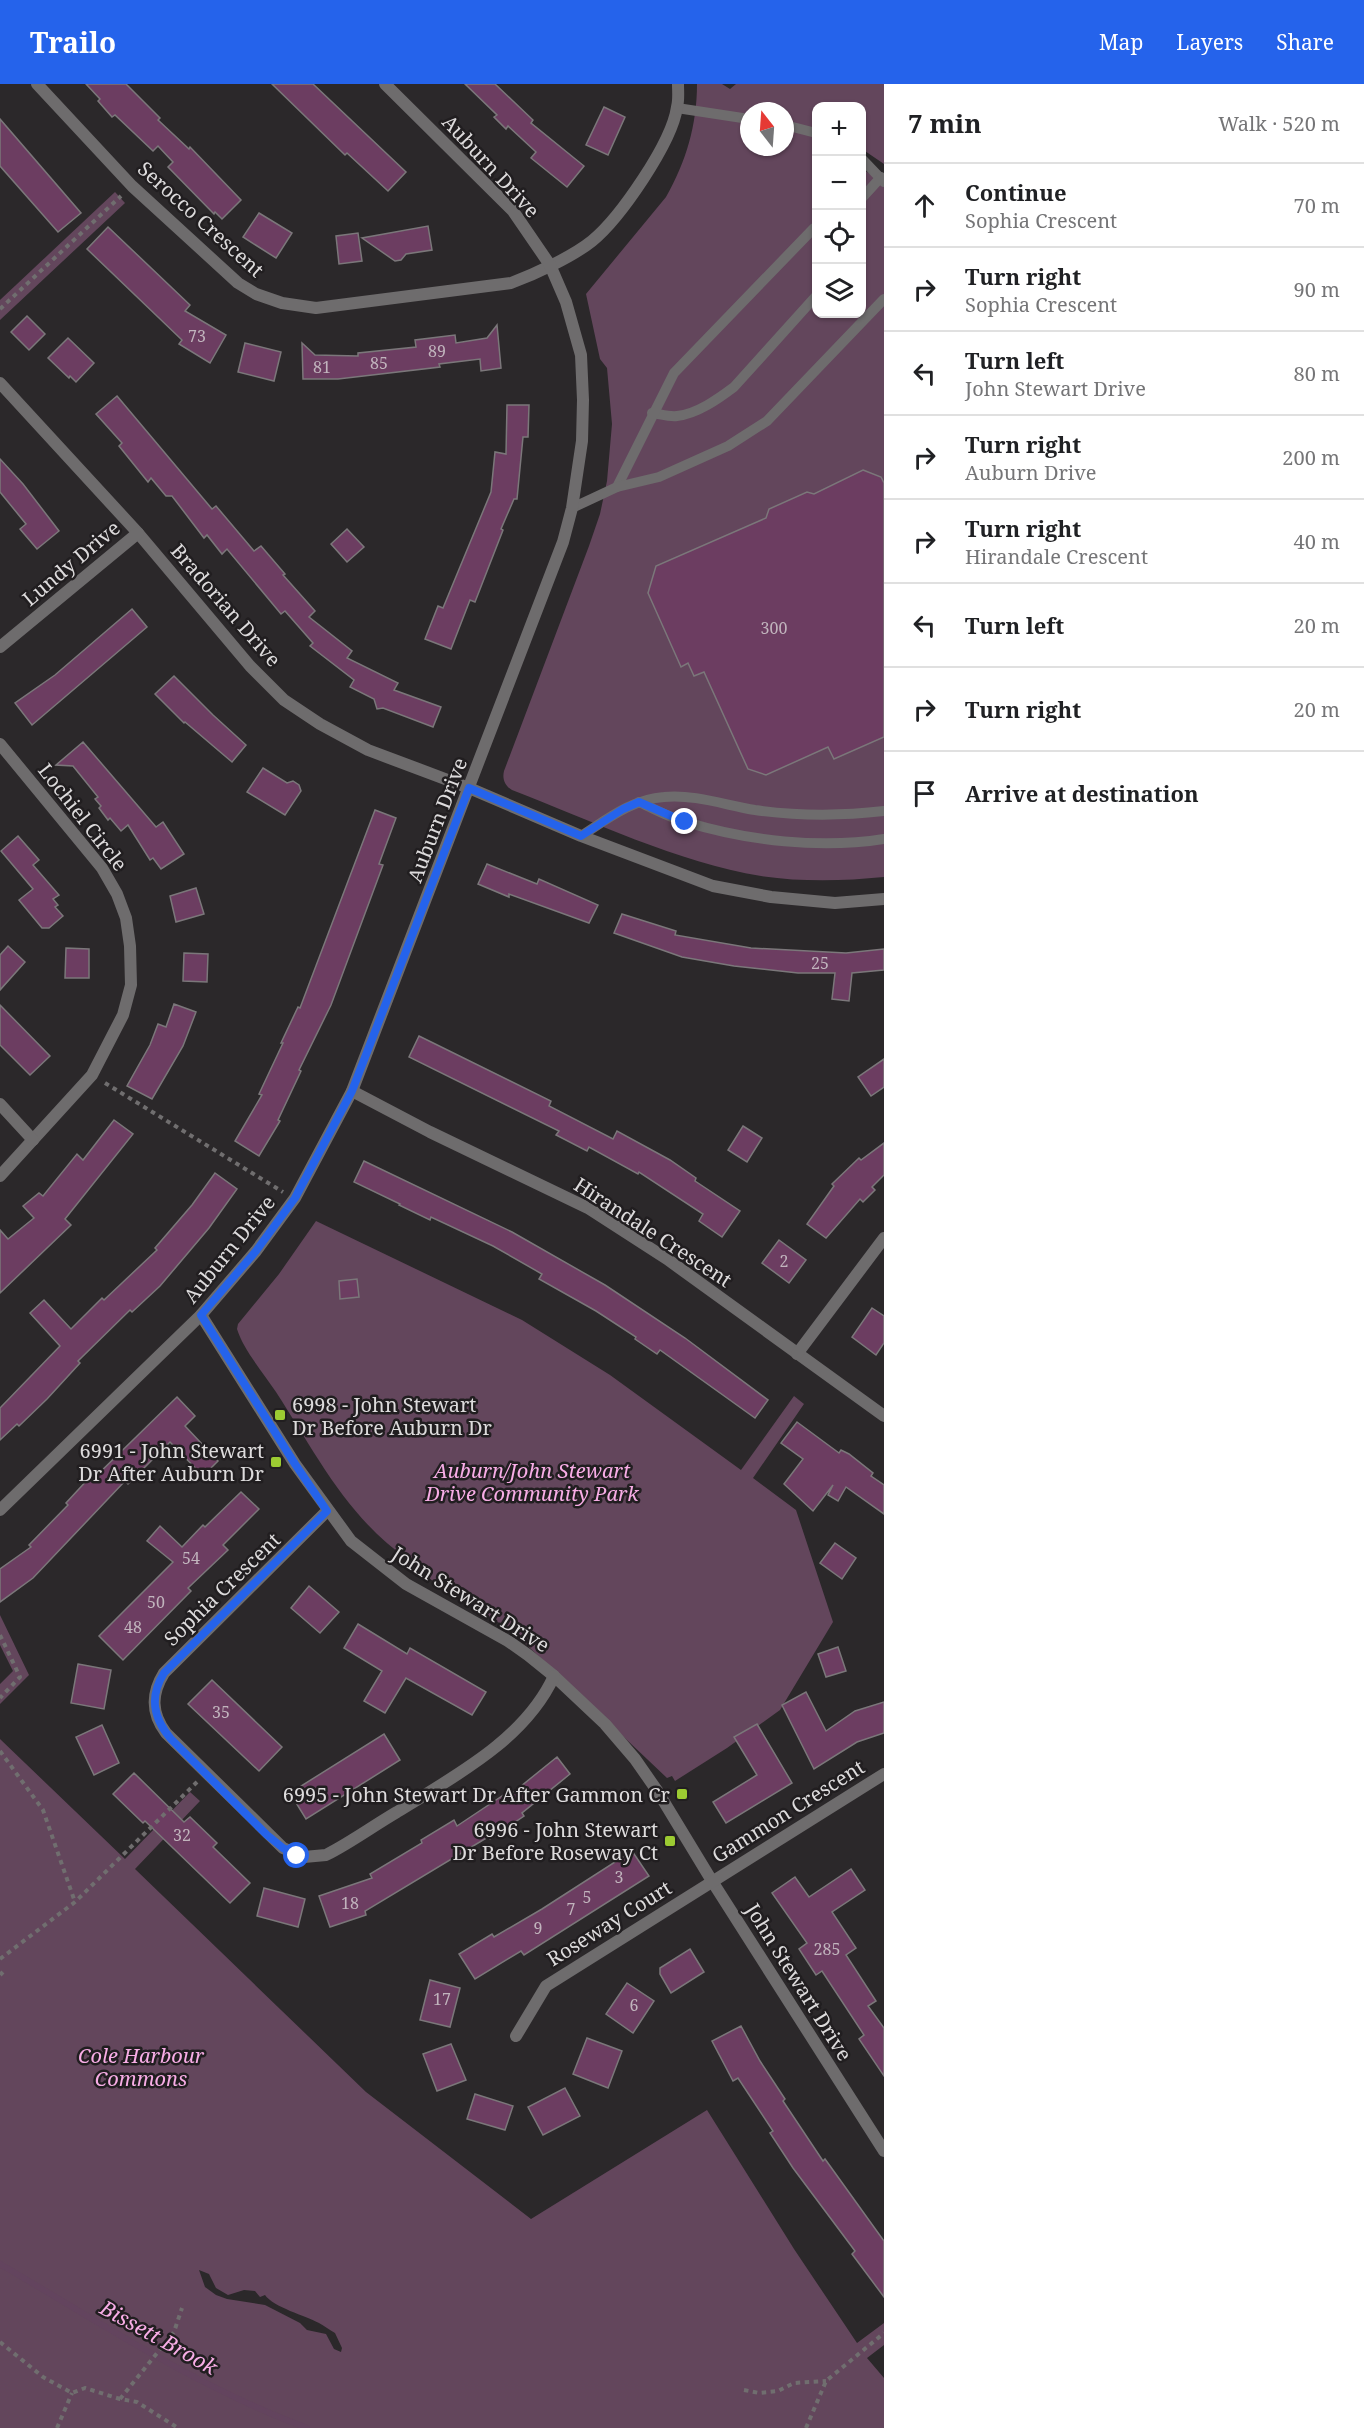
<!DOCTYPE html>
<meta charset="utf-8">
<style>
body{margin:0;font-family:"Noto Serif",serif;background:#f6f6f6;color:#202124}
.controls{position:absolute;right:18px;top:18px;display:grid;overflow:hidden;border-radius:12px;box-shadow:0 2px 4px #0004}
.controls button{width:54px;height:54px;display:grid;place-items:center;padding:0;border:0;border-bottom:2px solid #e0e0e0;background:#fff;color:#202124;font:30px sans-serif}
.compass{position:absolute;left:740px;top:18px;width:54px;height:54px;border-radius:50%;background:#fff;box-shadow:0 2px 4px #0004;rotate:343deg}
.stop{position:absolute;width:18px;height:18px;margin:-14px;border:4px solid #2563eb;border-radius:50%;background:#fff}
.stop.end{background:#2563eb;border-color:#fff;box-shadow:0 2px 6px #0008}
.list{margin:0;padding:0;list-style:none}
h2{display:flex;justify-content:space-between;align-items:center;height:78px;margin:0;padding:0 24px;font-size:26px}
h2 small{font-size:20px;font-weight:400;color:#757577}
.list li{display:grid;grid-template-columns:39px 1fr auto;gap:18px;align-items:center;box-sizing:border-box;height:84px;padding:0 24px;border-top:2px solid #e0e0e0}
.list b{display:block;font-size:22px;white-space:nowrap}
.list p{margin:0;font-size:20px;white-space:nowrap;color:#757577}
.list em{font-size:20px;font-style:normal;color:#757577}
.icon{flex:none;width:33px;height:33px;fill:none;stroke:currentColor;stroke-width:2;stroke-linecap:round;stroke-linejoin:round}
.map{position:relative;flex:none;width:884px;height:2344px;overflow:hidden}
header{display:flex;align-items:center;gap:36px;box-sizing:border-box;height:84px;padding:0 30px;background:#2563eb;color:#fff}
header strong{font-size:28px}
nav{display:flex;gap:33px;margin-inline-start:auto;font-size:21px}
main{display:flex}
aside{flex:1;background:#fff}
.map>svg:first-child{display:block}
</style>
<header>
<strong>Trailo</strong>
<nav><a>Map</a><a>Layers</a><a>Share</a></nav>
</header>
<main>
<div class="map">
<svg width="884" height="2344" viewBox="0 0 884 2344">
<rect width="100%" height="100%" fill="#2b282a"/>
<g fill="#63465c" fill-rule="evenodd">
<path d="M697 0H722L730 5 736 0H884V80L862 65V22H816V230H862V85L884 98V793C843 797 802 798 761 792 679 779 590 736 512 706 505 702 502 695 504 687L589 462 600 430 607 397 612 340 607 284 600 275 586 210 666 113C686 78 697 41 697 0ZM749 27H785V63H749Z"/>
<path d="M115 108 125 119 0 236V216Z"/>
<path d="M316 1137 522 1236 610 1291 741 1386 794 1312 804 1320 753 1394 796 1426 833 1538 780 1626 727 1664 675 1697 672 1692 667 1694 512 1547 408 1481 409 1476C348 1435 315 1368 276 1308 264 1290 243 1265 237 1245L238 1240 279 1190Z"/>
<path d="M0 1531 29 1591 0 1620V1600L13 1587 0 1561Z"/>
<path d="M0 1655 125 1775 190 1708 200 1717 135 1785 366 2008 531 2135 707 2026 794 2165 857 2259 884 2239V2261L867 2274 884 2294V2344H0ZM199 2186 209 2190 216 2204 228 2211 244 2206 255 2207 260 2213 265 2211C273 2223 306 2232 319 2239 325 2242 329 2246 335 2249L342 2264 341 2268 334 2265 326 2250 307 2246 300 2239 265 2221 227 2215 216 2211 205 2203Z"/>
</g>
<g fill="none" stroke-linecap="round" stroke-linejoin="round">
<path stroke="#63445e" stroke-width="6" d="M0 2180C101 2239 197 2303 307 2344"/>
</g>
<g fill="#6c3d61" stroke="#7b777a" stroke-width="1.5">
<path d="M86 0H126L160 34 158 36 189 65 190 63 241 116 222 135 215 128 214 130 168 83 173 78 158 62 153 67 115 31 112 33 98 17 100 15Z"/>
<path d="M272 0H313L406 88 388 107 347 69 345 71Z"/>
<path d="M465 0H495L533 36 531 39 584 82 567 103 531 74 536 68 508 42 506 45 494 33 497 31Z"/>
<path d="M604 23 625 33 608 71 586 61Z"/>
<path d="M0 35 81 129 58 148 0 82Z"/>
<path d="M259 129 292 149 276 174 243 153Z"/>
<path d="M428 142 432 166 406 170 401 176 395 177 362 154Z"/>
<path d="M108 143 190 221 185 227 226 251 210 279 179 260 182 256 87 165Z"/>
<path d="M358 149 362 177 339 180 336 152Z"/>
<path d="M27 232 45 250 29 266 11 248Z"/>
<path d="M497 241 501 284 481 287 480 275 439 280 440 283 338 295H303L302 259 315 271 358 272V269L416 263 415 256 455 251 456 259 487 254Z"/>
<path d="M68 254 94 279 76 298 70 292 69 294 48 274Z"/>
<path d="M245 259 281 268 274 297 238 288Z"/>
<path d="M117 312 212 425 216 422 254 467 261 462 285 490 283 491 315 527 309 533 352 567 347 574 398 599 394 606 441 623 433 643 383 624 377 625 374 615 350 603 354 596 310 562 313 559 285 527 281 530 227 465 222 470 207 451 204 454 172 412H166L151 394 148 398 119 362 122 359 96 330Z"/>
<path d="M507 321H529L528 353H523L517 415H514L501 445 503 446 475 518 470 516 451 565 425 555 438 522 443 524 491 408 495 368 506 370Z"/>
<path d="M0 375 23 400 59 447 37 465 20 445 26 440 0 408Z"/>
<path d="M863 386 881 393 884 399V653L834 675 828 663 766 691 748 685 704 588 694 592 688 579 681 583 648 509 656 482 766 434 769 425 807 408 814 410Z"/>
<path d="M347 445 364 463 347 478 331 460Z"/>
<path d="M132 525 147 543 32 641 15 619 55 591Z"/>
<path d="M174 592 213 631 246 661 232 678 185 638 184 639 155 610Z"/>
<path d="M83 658 156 743 163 738 184 770 161 785 153 774 150 776 128 741 121 747 110 734 108 736 99 724 101 722 95 715 98 713 73 682 56 681Z"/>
<path d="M263 684 287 699 293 697 299 701 301 707 285 731 247 708Z"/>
<path d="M375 726 396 734 379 780 383 781 331 921 299 986 301 987 278 1036 280 1037 259 1072 235 1057 262 1011 259 1010 283 959H281L298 923 300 924Z"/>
<path d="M18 752 39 776 33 781 59 811 53 815 58 821 55 823 63 832 49 844H42L19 816 33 805 1 767Z"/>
<path d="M487 780 537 800 539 795 598 821 589 839 509 810V813L478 800Z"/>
<path d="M196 804 204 830 176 838 170 812Z"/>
<path d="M622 830 676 847 675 851 751 864 846 869 884 865V886L852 889 849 917 832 915 835 889H798L734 882 682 873 614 849Z"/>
<path d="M8 862 25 878 0 906V871Z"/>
<path d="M66 864 89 865V894H65Z"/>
<path d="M184 869 208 870 207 898 183 897Z"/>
<path d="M174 920 196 928 183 962 152 1015 127 1002 150 961 158 940 166 943Z"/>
<path d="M0 921 50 972 30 991 0 961Z"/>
<path d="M419 952 551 1017 549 1022 613 1055 617 1047 670 1076 696 1094 695 1097 740 1127 722 1153 699 1137 703 1130 639 1088 638 1090 589 1063 587 1067 556 1051 559 1047 409 973Z"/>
<path d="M884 975V1003L871 1012 858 993Z"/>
<path d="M114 1036 133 1050 65 1135 71 1141 0 1209V1146L8 1155 34 1134 23 1122 39 1109 43 1112 77 1070 83 1076Z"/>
<path d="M743 1042 762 1054 747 1078 728 1066Z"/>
<path d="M884 1059V1091L872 1103 875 1106 863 1118 860 1115 826 1154 807 1140 834 1102 832 1100 859 1074 861 1076Z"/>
<path d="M364 1077 512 1148 605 1201 685 1254 768 1316 755 1334 660 1266 657 1270 635 1255 636 1253 596 1227 539 1195 542 1190 493 1162 431 1133 430 1136 399 1121 400 1120 354 1098Z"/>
<path d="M215 1089 237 1105 209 1144 160 1202 132 1228 130 1226 78 1277 80 1279 47 1315 19 1342 17 1340 0 1356V1324L60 1262 30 1229 44 1216 71 1245 102 1214 104 1216 157 1166 155 1164 192 1121Z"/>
<path d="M779 1156 806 1176 789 1199 762 1179Z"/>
<path d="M357 1195 359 1213 340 1215 339 1197Z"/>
<path d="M872 1224 884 1232V1259L876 1271 852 1253Z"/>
<path d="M177 1313 195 1332 185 1342 218 1377 203 1392 170 1358 128 1400 125 1397 33 1494 0 1518V1485L31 1463 29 1461 68 1421 66 1419 90 1393 93 1395Z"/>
<path d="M797 1338 839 1369 841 1366 849 1370 873 1389 871 1392 884 1401V1430L846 1403 838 1417 828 1411 833 1401 813 1427 784 1400 803 1375 781 1359Z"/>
<path d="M241 1408 259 1425 223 1461 228 1466 188 1504 191 1507 123 1576 99 1552 173 1478 147 1457 160 1442 182 1463 203 1441 205 1443Z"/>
<path d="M835 1459 856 1474 842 1495 820 1479Z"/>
<path d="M309 1502 339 1528 320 1549 291 1524Z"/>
<path d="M358 1540 407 1570 410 1564 486 1608 472 1631 406 1594 385 1629 364 1617 382 1587 344 1564Z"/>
<path d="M838 1563 846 1587 826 1593 818 1570Z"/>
<path d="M78 1580 111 1586 104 1625 71 1619Z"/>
<path d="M212 1596 282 1663 259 1687 188 1620Z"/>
<path d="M806 1608 826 1647 855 1627 884 1618V1649L857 1658 814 1685 782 1621Z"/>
<path d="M757 1640 792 1699 726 1739 713 1718 757 1691 734 1653Z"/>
<path d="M102 1641 119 1679 94 1691 76 1653Z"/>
<path d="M384 1650 400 1676 306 1735 290 1709Z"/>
<path d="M557 1673 570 1690 522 1729 524 1732 490 1755 488 1753 365 1827 366 1831 330 1843 319 1812 372 1794 370 1790 422 1759 421 1756 454 1736 457 1742 508 1708 510 1711Z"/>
<path d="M134 1689 184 1738 190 1733 217 1759 213 1763 250 1799 230 1819 145 1737 143 1739 113 1710Z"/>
<path d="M632 1767 649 1792 524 1871 521 1867 475 1895 459 1870 492 1850 494 1853 542 1825Z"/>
<path d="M851 1785 865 1806 832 1828 856 1864 846 1871 876 1917 868 1922 884 1944V1992L859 1955 864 1951 822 1887 816 1891 799 1865 807 1859 772 1809 795 1793 809 1813Z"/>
<path d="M264 1804 305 1815 298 1843 257 1832Z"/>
<path d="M690 1865 704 1888 671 1909 660 1890V1884Z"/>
<path d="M430 1896 460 1904 450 1943 420 1936Z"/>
<path d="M627 1899 654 1917 633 1949 606 1930Z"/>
<path d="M741 1942 760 1977 785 2015 783 2017 823 2077 825 2075 884 2157V2213L852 2170 855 2167 793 2084 770 2049 773 2047 738 1994 733 1997 712 1957Z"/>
<path d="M587 1954 622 1967 608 2004 573 1990Z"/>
<path d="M451 1960 466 1996 437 2007 423 1970Z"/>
<path d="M565 2004 580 2032 543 2051 528 2023Z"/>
<path d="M475 2010 513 2022 505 2046 467 2035Z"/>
</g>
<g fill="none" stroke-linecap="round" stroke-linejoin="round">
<g stroke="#706e6f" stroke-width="4" stroke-dasharray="4.5 4.5" stroke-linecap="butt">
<path d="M0 225 121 112"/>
<path d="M105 999 283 1108"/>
<path d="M0 1551 20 1593 0 1614"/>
<path d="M0 1667 43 1726 75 1818"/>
<path d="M0 1875 75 1818 197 1698"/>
<path d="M0 1888 3 1891"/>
<path d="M0 2258 43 2293 72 2309 85 2304 120 2315 137 2318 178 2344"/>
<path d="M744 2306 759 2309 778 2307 794 2299 826 2297"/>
<path d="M120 2315 174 2248 182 2224"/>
<path d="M57 2344 72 2309"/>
<path d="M806 2344 826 2297 884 2249"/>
</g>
<g stroke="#6e6c6d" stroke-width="10">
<path d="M677 24 749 35"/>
<path d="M785 41 816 49"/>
<path d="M862 75 884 98"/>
<path d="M862 114 881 93"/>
<path d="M652 329C660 330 669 333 677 332 697 330 718 315 734 303L816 212"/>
<path d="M617 403 674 289 814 144H816"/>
<path d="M572 424 617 403 659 393 728 362 767 337 884 215"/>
<path d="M639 718C654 725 670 734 686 738 748 757 821 765 884 755"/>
<path d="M581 752C606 736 632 715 664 713 694 710 725 721 755 726 798 732 841 732 884 727"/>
</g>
<g stroke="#6e6c6d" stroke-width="12">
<path d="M37 0 132 102 238 199 256 210 282 219 316 224 511 199C535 190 572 173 592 157 620 134 672 59 677 23 679 16 678 7 678 0"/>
<path d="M0 299 138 449 250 582 284 616 320 640 368 666 469 704 581 752 713 802 771 813 835 819 884 815"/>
<path d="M0 563 138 449"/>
<path d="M0 660 102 784 117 810 126 834 130 862 131 901 123 931 92 991 0 1092"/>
<path d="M352 1007 430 1048 588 1124 667 1175 884 1332"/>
<path d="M0 1020 33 1056"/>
<path d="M201 1231 295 1380 351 1457 406 1500 508 1557 528 1571 554 1592 605 1640 635 1675 658 1708 712 1797 884 2067"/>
<path d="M797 1270 884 1154"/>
<path d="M0 1426 201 1231 256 1167 295 1114 352 1007 563 458 572 424 582 357 583 316 581 271 566 218 550 181 513 127 385 0"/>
<path d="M327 1427 164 1589C151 1610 151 1629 166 1649L283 1764 304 1773 326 1771C350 1759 373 1742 397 1728 453 1693 525 1656 554 1592"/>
<path d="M516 1952 546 1902 884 1690"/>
</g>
</g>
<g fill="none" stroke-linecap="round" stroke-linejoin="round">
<path stroke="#2563eb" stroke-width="8" d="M297 1772 283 1764 267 1751 171 1655C153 1634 149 1613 164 1589L327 1427 295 1380 201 1231 256 1167 295 1114 352 1007 469 704 581 752 623 725 639 718 685 738"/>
</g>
<g fill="#9ccb32" stroke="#211e20" stroke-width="2">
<rect x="274" y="1325" width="12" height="12" rx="3"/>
<rect x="270" y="1372" width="12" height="12" rx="3"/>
<rect x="676" y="1704" width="12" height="12" rx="3"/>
<rect x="664" y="1751" width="12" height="12" rx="3"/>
</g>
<g text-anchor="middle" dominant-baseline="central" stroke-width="5" stroke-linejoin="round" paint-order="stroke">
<g font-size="16" fill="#c1b4bd">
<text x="197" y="252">73</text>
<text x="437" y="267">89</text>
<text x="379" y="279">85</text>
<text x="322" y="283">81</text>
<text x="774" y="544">300</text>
<text x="820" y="879">25</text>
<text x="784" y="1177">2</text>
<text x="191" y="1474">54</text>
<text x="156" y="1518">50</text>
<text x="133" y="1543">48</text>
<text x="221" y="1628">35</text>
<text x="182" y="1751">32</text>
<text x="619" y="1793">3</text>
<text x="587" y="1813">5</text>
<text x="350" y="1819">18</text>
<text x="571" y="1825">7</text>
<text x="538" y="1844">9</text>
<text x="827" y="1865">285</text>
<text x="442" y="1915">17</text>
<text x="634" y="1921">6</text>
</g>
<g font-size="20" fill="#dddbdc" stroke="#211e20">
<text transform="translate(491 82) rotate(47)">Auburn Drive</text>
<text transform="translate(201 135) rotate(42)">Serocco Crescent</text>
<text transform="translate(71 479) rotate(-40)">Lundy Drive</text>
<text transform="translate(226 521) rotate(49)">Bradorian Drive</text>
<text transform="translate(83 733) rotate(52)">Lochiel Circle</text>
<text transform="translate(437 736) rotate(-69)">Auburn Drive</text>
<text transform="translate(653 1148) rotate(33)">Hirandale Crescent</text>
<text transform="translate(229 1165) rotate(-51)">Auburn Drive</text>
<text transform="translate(222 1505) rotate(-44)">Sophia Crescent</text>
<text transform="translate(471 1515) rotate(32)">John Stewart Drive</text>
<text transform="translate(788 1727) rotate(-32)">Gammon Crescent</text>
<text transform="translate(609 1839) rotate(-32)">Roseway Court</text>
<text transform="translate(799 1898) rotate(58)">John Stewart Drive</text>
</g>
<g font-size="20" fill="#dddbdc" stroke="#211e20" text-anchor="end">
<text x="292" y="1320" text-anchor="start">6998 - John Stewart<tspan x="292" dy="23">Dr Before Auburn Dr</tspan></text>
<text x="264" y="1366">6991 - John Stewart<tspan x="264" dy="23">Dr After Auburn Dr</tspan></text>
<text x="670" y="1710">6995 - John Stewart Dr After Gammon Cr</text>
<text x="658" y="1745">6996 - John Stewart<tspan x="658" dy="23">Dr Before Roseway Ct</tspan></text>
</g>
<g font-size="20" font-style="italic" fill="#f8ade6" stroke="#211e20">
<text x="532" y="1386">Auburn/John Stewart<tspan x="532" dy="23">Drive Community Park</tspan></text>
<text x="141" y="1971">Cole Harbour<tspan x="141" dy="23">Commons</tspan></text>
</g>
<g font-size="21" font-style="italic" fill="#f8ade6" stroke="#211e20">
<text transform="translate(159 2253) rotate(29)">Bissett Brook</text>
</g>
</g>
</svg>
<div class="controls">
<button>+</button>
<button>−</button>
<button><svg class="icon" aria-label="locate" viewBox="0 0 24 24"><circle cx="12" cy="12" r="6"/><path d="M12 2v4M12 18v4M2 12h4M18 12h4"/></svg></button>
<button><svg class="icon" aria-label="layers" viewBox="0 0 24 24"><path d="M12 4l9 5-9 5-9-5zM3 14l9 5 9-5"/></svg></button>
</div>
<svg class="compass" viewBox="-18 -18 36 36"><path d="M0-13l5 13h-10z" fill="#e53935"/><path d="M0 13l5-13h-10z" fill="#757577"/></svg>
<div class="stop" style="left:297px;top:1772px"></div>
<div class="stop end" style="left:685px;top:738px"></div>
</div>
<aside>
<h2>7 min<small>Walk · 520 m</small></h2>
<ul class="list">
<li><svg class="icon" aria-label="ahead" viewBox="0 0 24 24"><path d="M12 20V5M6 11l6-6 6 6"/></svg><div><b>Continue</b><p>Sophia Crescent</p></div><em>70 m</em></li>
<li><svg class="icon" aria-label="right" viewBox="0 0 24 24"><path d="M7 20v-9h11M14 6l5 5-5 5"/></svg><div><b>Turn right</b><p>Sophia Crescent</p></div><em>90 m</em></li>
<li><svg class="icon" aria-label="left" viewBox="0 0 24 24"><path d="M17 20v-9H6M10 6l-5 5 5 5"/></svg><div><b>Turn left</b><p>John Stewart Drive</p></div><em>80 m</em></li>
<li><svg class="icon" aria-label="right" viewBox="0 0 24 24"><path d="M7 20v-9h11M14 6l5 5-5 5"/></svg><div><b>Turn right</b><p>Auburn Drive</p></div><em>200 m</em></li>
<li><svg class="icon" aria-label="right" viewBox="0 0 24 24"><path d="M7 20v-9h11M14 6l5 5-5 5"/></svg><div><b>Turn right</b><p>Hirandale Crescent</p></div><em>40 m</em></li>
<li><svg class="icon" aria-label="left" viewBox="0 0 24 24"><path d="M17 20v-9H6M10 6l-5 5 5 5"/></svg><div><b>Turn left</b></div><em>20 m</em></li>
<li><svg class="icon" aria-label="right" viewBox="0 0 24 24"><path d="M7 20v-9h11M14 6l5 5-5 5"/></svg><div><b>Turn right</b></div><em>20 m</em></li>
<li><svg class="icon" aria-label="arrive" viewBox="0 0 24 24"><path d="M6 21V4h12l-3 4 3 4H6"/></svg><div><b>Arrive at destination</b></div></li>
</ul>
</aside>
</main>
